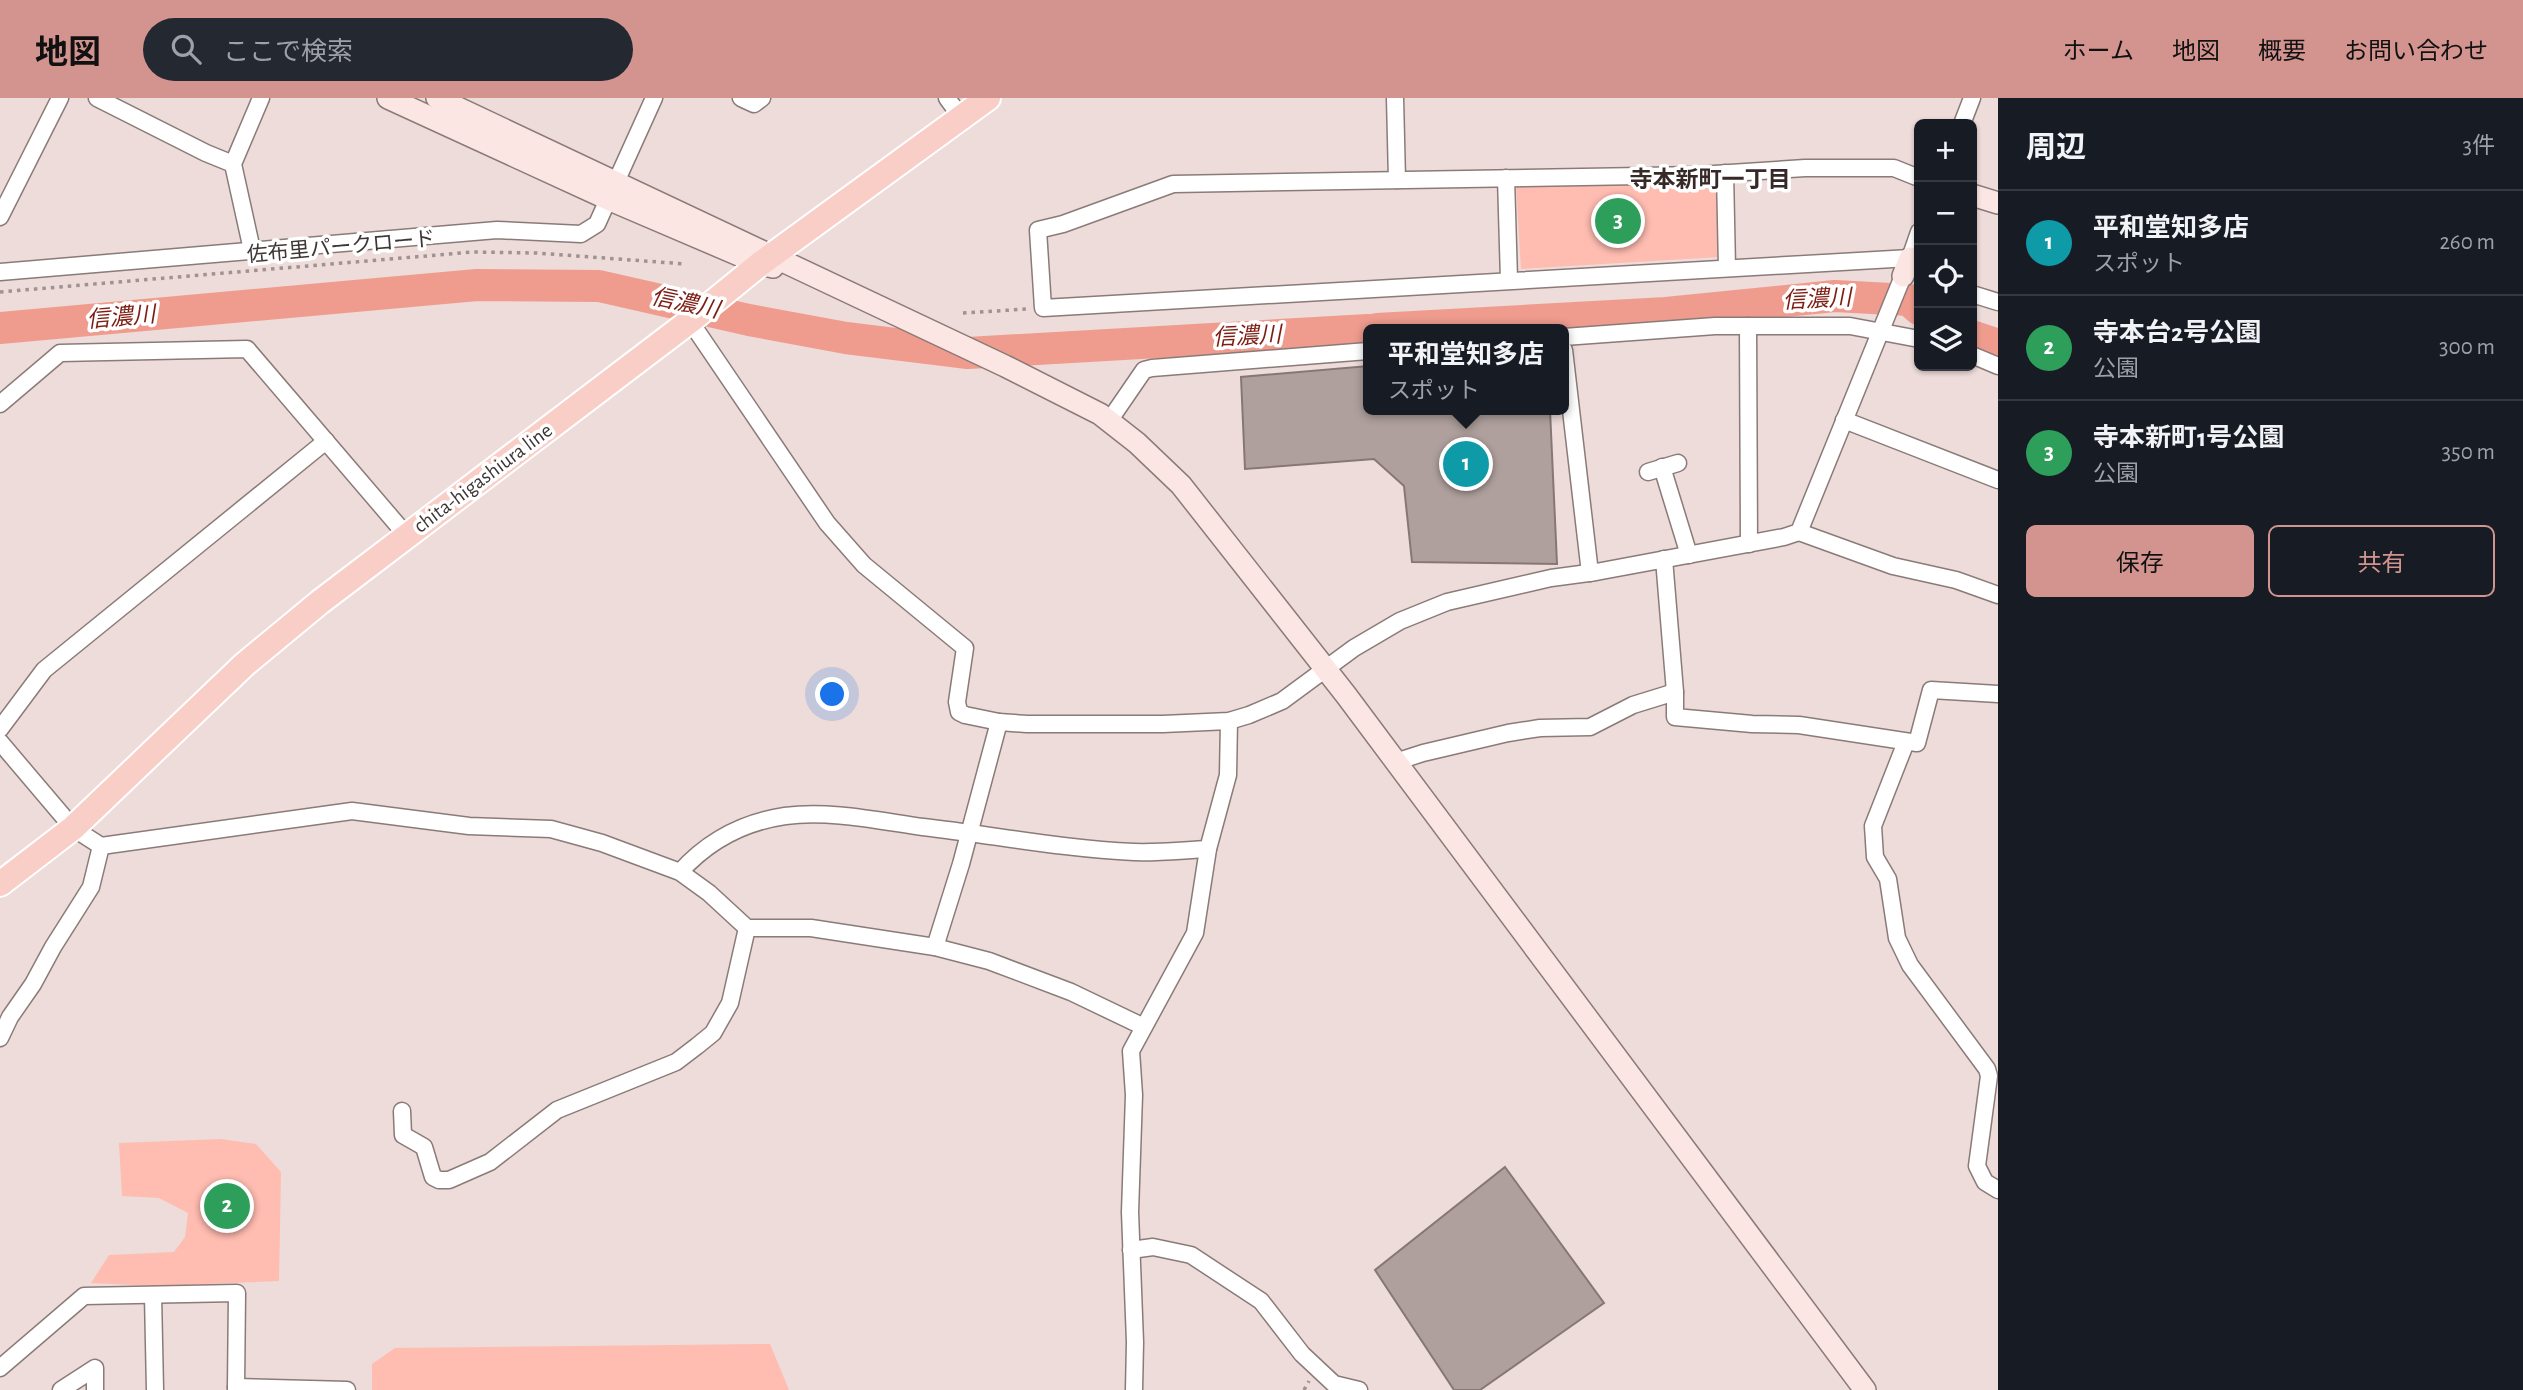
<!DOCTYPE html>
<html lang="ja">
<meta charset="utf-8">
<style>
body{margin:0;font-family:"Alegreya Sans","Noto Sans JP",sans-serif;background:#242831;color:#f1f3f6}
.controls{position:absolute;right:21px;top:21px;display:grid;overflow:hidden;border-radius:10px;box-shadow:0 2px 5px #0004}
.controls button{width:63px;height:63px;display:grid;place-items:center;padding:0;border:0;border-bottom:2px solid #363941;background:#171b24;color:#f1f3f6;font:35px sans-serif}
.you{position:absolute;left:833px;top:597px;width:24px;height:24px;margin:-18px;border:5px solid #fff;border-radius:50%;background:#1a73e8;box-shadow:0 0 0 10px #1a73e833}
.badge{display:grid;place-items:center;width:46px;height:46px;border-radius:50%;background:#d3948f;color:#fff;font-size:23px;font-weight:700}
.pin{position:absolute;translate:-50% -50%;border:4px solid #fff;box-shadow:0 2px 7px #0006}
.popup{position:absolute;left:1363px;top:226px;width:206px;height:91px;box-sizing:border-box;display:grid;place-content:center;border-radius:10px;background:#171b24;filter:drop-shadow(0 2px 5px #0005);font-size:23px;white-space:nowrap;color:#9ea1a6}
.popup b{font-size:26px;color:#f1f3f6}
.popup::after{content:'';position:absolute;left:50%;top:100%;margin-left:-14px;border:14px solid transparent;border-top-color:#171b24}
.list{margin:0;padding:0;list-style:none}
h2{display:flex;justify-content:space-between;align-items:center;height:91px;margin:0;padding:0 28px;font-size:30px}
h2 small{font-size:23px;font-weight:400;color:#9ea1a6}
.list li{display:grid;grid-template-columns:46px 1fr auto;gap:21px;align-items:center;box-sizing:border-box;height:105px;padding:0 28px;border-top:2px solid #363941}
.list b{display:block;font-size:26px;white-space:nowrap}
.list p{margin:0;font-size:23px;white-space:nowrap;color:#9ea1a6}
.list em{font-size:23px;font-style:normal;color:#9ea1a6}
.actions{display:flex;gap:14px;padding:21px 28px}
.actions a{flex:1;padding:16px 0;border:2px solid #d3948f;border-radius:10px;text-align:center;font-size:24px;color:#d3948f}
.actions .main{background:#d3948f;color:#111}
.icon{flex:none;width:38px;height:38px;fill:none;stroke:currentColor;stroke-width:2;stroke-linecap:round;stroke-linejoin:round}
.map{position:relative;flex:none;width:1998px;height:1292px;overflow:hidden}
header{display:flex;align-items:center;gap:42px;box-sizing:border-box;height:98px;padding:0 35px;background:#d3948f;color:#111}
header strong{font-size:33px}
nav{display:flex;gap:38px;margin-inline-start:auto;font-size:24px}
.search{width:490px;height:63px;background:#242831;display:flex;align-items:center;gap:18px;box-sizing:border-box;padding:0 24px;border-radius:38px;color:#9ea1a6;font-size:26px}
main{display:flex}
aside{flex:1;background:#171b24}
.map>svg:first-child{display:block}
</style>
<header>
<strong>地図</strong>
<div class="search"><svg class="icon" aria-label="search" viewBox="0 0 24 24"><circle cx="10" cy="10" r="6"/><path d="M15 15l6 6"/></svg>ここで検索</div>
<nav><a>ホーム</a><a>地図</a><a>概要</a><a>お問い合わせ</a></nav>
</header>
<main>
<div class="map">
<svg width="1998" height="1292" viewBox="0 0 1998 1292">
<rect width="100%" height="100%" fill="#eddcd9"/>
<g fill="#ffbcb1">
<path d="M1717 83 1719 159 1521 171 1516 87Z"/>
<path d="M221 1041 256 1046 281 1074 279 1183 155 1188 91 1185 109 1157 174 1154 185 1139 188 1115 159 1100 122 1098 119 1045Z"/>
<path d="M770 1246 789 1292H372V1266L395 1250Z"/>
</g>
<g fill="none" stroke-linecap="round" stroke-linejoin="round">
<g stroke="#ef9c8e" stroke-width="32">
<path d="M0 230 477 187 599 188 749 222 846 240 968 255 1368 232"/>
<path d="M1377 231 1666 215 1835 198 1909 202 1919 211"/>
<path d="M1972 238 1998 247"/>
</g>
</g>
<g fill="#afa09d" stroke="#867775" stroke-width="2">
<path d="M1368 268V312H1550L1557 466 1412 464 1404 388 1374 361 1245 371 1241 279Z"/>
<path d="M1505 1069 1604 1205 1480 1292H1454L1375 1172Z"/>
</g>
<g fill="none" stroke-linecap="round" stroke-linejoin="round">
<defs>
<g id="street">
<path d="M97 0 206 55 233 66"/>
<path d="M741 0 754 6 762 0"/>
<path d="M947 0 961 19"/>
<path d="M1395 0 1397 82"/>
<path d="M1962 26 1972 0"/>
<path d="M1725 75 1727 170"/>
<path d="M1506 80 1509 182"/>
<path d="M1919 80 1894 70H1805L1699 77 1173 86 1063 126 1038 132 1043 210 1910 160 1919 134"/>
<path d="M0 119 60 0"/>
<path d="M252 152 233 66 261 0"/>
<path d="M0 174 497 132 581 136 597 126 654 0"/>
<path d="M1972 196 1998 204"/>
<path d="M690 223 827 425 864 467 965 550 957 604 959 614 965 617 999 624 1027 626H1163L1229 623 1249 617 1282 603 1354 550 1400 523 1447 504 1551 480 1596 474 1784 439 1799 434 1903 178"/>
<path d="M1748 228 1749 446"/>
<path d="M1564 239 1715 228H1850L1919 241"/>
<path d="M1564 252 1590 475"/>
<path d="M1972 257 1998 268"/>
<path d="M0 306 60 255 247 251 407 438"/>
<path d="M1844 322 1998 382"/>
<path d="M1109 323 1144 272 1152 270 1368 253"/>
<path d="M1662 369 1689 457"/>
<path d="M1648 374 1678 365"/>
<path d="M1799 434 1893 468 1956 482 1998 497"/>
<path d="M1664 461 1675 594"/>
<path d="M0 631 44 572 326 343"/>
<path d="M0 644 73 730 101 748 352 713 469 728 551 731 602 745 680 774 709 795 747 830H811L935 849 989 863 1071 894 1142 928"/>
<path d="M1906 644 1873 728 1875 759 1888 781 1897 840 1910 867 1987 971 1989 978 1977 1068 1985 1084 1998 1092"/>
<path d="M1395 664 1423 655 1508 635 1540 630 1590 629 1633 607 1675 594V619L1752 626 1799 627 1917 645 1931 592 1998 596"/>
<path d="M680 774C708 743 744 724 785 718 830 712 879 723 923 729 993 737 1064 751 1134 754 1159 755 1184 752 1208 751"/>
<path d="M935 849 961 766 999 624"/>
<path d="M0 940 10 919 33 886 53 849 91 789 101 748"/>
<path d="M402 1013 403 1037 424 1049 433 1079 439 1082H449L490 1064 557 1012 676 964 697 948 713 935 730 905 747 830"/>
<path d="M1131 1152 1153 1149 1191 1157 1261 1203 1302 1256 1334 1286 1359 1292"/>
<path d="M153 1197 155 1292"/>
<path d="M0 1270 84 1198 237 1195 236 1289"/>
<path d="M61 1292 95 1270V1292"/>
<path d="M236 1292V1289L347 1292"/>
<path d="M1134 1292 1135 1244 1130 1114 1134 997 1131 953 1195 835 1208 751 1228 677 1229 623"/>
</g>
<g id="secondary">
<path d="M388 0 608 101 760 166 773 169"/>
<path d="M437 0 1005 268 1100 316 1137 345 1181 387 1346 597 1865 1292"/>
<path d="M1972 97 1998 105"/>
<path d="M1903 178 1910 160"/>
</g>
<path id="primary" d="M0 786 73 730 245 566 320 504 690 223 760 166 988 0"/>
</defs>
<use href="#street" stroke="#8a7b78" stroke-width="19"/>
<use href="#secondary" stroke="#8a7b78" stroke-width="24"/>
<use href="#primary" stroke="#fff" stroke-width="28"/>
<g stroke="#9f9290" stroke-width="3.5" stroke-dasharray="3.5 5" stroke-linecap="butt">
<path d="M0 194 473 154 536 155 686 166"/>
<path d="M963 215 1027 211"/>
<path d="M1304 1292 1309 1283"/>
</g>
<use href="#street" stroke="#fff" stroke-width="16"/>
<use href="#secondary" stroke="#fce6e3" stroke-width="21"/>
<use href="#primary" stroke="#f8cec7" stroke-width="24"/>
</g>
<g text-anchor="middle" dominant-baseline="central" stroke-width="7" stroke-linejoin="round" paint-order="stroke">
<g font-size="21" fill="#3d3635" stroke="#fff">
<text transform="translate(341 149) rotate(-5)">佐布里パークロード</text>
<text transform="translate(483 380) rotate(-37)">chita-higashiura line</text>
</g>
<g font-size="23" font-weight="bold" fill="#362927" stroke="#fff">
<text x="1710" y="82">寺本新町一丁目</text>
</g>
<g font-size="23" font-style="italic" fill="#7d1e13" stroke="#fff">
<text transform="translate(1817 202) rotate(-3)">信濃川</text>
<text transform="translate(685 206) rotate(12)">信濃川</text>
<text transform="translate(121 220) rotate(-5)">信濃川</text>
<text transform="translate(1247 239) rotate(-3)">信濃川</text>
</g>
</g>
</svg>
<div class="controls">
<button>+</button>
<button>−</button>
<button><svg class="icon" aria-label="locate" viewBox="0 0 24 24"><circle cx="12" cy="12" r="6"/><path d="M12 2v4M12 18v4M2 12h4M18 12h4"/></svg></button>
<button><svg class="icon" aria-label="layers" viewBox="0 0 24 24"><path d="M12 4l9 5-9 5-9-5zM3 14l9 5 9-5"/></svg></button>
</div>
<div class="you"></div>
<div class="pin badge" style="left:1466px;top:366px;background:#0f9aa8">1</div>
<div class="popup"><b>平和堂知多店</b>スポット</div>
<div class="pin badge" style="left:227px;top:1108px;background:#2e9e5b">2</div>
<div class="pin badge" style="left:1618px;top:123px;background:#2e9e5b">3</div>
</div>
<aside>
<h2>周辺<small>3件</small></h2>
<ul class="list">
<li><span class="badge" style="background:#0f9aa8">1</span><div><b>平和堂知多店</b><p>スポット</p></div><em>260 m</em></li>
<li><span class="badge" style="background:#2e9e5b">2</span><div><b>寺本台2号公園</b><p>公園</p></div><em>300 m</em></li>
<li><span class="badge" style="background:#2e9e5b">3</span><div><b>寺本新町1号公園</b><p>公園</p></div><em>350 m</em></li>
</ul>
<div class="actions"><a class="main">保存</a><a>共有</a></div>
</aside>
</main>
